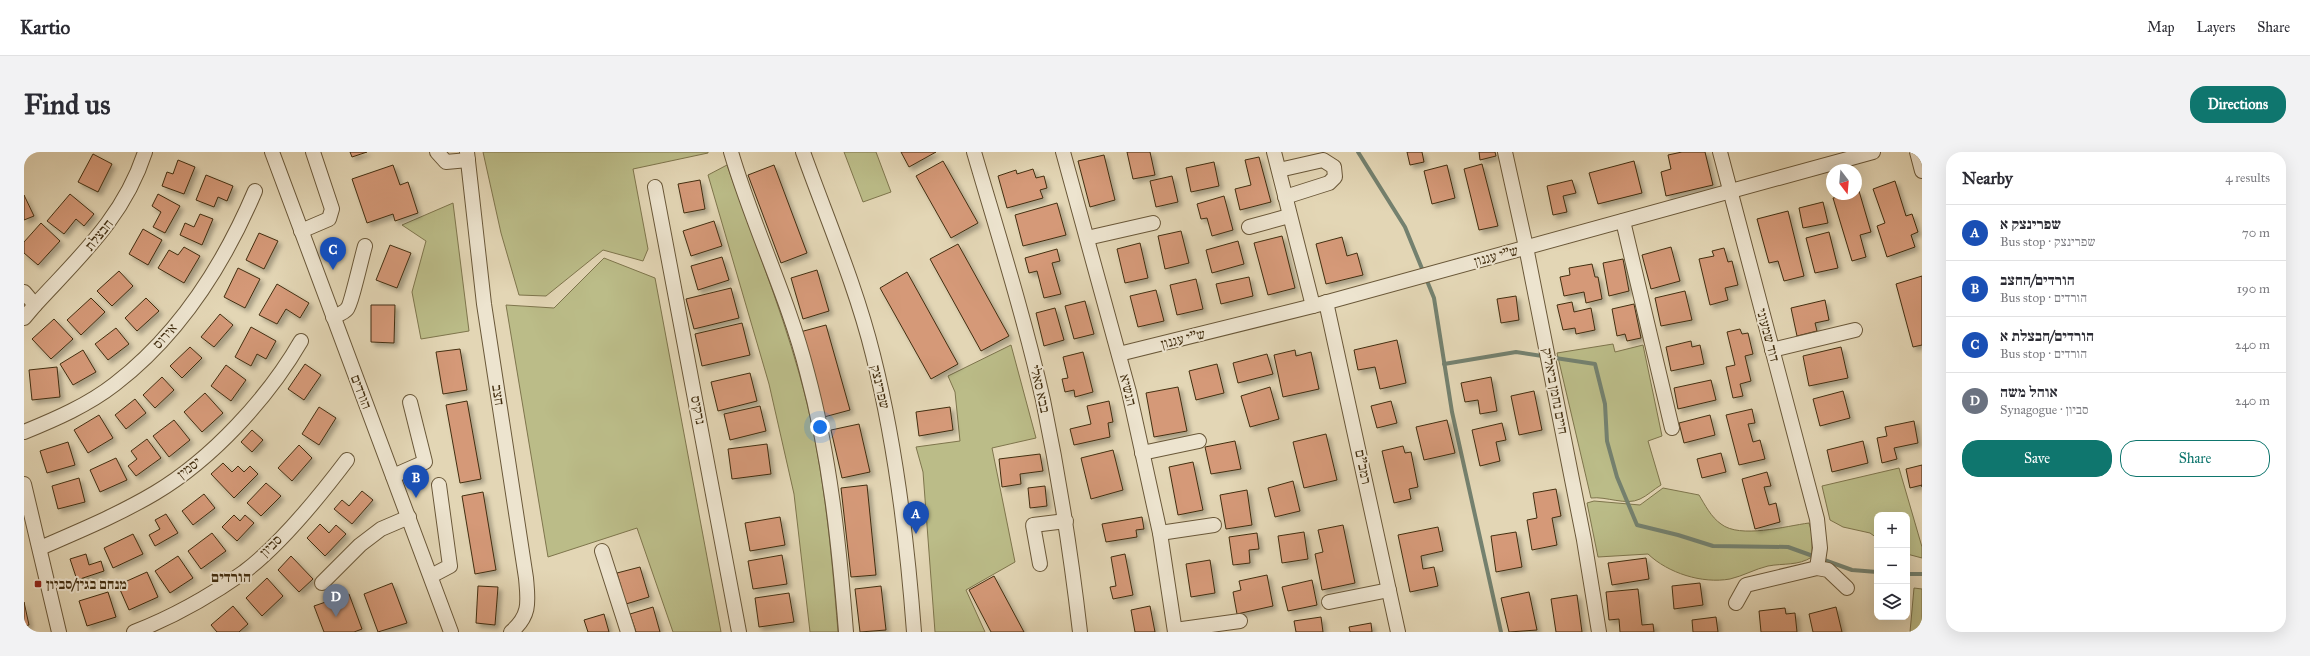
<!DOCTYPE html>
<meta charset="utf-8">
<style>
body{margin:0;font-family:"IM FELL Great Primer","Frank Ruhl Libre",serif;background:#f2f2f3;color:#2b2b33}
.controls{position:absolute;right:12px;bottom:12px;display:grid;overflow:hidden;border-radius:8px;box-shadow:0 4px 16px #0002}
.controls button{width:36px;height:36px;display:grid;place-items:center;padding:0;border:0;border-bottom:1px solid #e1e1e2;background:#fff;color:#2b2b33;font:20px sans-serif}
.compass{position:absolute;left:1802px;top:12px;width:36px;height:36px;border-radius:50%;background:#fff;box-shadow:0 4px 16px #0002;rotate:164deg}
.you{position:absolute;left:796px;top:275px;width:14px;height:14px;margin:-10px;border:3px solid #fff;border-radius:50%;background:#1a73e8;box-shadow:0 0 0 6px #1a73e833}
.badge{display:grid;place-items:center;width:26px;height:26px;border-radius:50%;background:#0f766e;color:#fff;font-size:13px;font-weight:700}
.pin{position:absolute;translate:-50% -33px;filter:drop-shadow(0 1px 2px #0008)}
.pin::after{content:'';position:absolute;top:21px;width:14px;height:12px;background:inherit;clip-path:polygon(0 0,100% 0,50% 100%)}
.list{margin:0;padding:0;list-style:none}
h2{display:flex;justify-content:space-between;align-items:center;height:52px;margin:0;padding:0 16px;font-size:17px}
h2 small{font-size:13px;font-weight:400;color:#7c7c81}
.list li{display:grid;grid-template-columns:26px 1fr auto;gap:12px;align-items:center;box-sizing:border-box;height:56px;padding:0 16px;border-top:1px solid #e1e1e2}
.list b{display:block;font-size:15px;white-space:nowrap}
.list p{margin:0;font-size:13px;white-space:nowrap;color:#7c7c81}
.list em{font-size:13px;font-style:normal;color:#7c7c81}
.actions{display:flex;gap:8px;padding:12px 16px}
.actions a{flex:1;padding:9px 0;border:1px solid #0f766e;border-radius:16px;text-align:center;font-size:14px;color:#0f766e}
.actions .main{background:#0f766e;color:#fff}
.icon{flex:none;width:22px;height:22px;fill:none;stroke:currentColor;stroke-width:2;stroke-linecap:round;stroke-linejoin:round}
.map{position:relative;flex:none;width:1898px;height:480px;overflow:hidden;border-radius:16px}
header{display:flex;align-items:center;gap:24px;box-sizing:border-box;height:56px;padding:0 20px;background:#fff;border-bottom:1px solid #e1e1e2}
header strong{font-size:19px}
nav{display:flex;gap:22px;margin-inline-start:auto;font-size:14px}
.intro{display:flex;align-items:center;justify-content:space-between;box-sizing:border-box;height:96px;padding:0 24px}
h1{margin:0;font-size:28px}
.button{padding:10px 18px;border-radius:16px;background:#0f766e;color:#fff;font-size:14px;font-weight:700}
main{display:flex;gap:24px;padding:0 24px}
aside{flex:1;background:#fff;border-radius:16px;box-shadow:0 4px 16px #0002}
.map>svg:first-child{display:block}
</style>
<header>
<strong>Kartio</strong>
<nav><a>Map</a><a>Layers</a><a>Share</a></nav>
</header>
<div class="intro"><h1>Find us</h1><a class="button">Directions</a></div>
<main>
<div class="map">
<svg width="1898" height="480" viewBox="0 0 1898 480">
<defs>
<filter id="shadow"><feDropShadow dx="3.5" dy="3.5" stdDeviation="2" flood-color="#0004"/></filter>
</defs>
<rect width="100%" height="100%" fill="#e3d6b5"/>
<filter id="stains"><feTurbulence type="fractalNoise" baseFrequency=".005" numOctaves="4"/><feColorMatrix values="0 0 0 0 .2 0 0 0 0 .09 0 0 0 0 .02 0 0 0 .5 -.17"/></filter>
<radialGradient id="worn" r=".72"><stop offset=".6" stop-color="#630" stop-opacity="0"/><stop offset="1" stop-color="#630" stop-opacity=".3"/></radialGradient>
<g fill="#bbbc88" stroke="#7e754c">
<path d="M459 0H684V1L609 17 624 97 619 109 579 98 522 144 495 143 477 81Z"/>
<path d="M820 0H852L867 40 839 50Z"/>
<path d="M703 13C727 81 755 150 775 221 799 305 807 393 814 480H786L770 342 745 232 684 23Z"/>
<path d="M429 51 445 179 397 187 388 140 402 89 378 73Z"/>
<path d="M580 106 631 126 697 480H649L613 376 524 405 482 153 530 156Z"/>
<path d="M1589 192 1591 200 1619 193 1638 284 1624 289 1637 333C1630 337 1623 344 1616 347 1602 354 1582 344 1567 346L1533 201Z"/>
<path d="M987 193 1012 286 968 296 991 410 942 438 961 480H911L899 320 892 295 936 289 931 240 924 224Z"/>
<path d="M1875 316 1898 395V406L1883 402V363H1853V386L1846 381 1819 375 1806 368 1798 334Z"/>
<path d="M1639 336 1675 343C1681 353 1687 365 1697 372 1716 387 1762 374 1785 371L1788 381V405C1774 414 1760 411 1744 414 1731 417 1719 424 1706 427 1678 432 1644 421 1624 402L1574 405 1563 351 1570 349 1616 353Z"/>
<path d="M1890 436 1898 437V480H1886Z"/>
</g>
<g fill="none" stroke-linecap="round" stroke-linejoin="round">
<g stroke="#74816f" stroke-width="4">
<path d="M1334 0 1381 75 1410 146 1428 260 1477 480"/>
<path d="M1420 212 1492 200 1571 212 1581 252 1583 289 1593 325 1613 373 1654 383 1689 394 1764 395 1828 418 1853 420"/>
<path d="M1883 422H1898"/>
</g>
</g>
<g fill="#d59978" stroke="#422e10" filter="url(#shadow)">
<path d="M326 0H343L328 5Z"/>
<path d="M877 0H912L885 15Z"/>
<path d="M1103 0H1126L1131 23 1109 27Z"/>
<path d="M1383 0H1398L1400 10 1386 13Z"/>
<path d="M1455 0H1471L1472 4 1456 8Z"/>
<path d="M1658 0H1681L1689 33 1642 44 1637 20 1647 17 1644 3Z"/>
<path d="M69 2 88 12 74 40 54 30Z"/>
<path d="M1080 3 1091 48 1066 55 1054 9Z"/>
<path d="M1235 5 1247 50 1216 58 1211 37 1227 33 1221 8Z"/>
<path d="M154 8 171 15 160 42 138 34 143 20 149 22Z"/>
<path d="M919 9 954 71 927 86 892 24Z"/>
<path d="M1610 9 1618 41 1574 52 1565 21Z"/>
<path d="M1190 10 1195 34 1167 40 1162 16Z"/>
<path d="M1458 12 1474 74 1455 78 1440 17Z"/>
<path d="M369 13 376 33 384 30 394 61 371 69 369 62 343 71 328 27Z"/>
<path d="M750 13 783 101 757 111 724 23Z"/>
<path d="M1423 13 1431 46 1408 52 1400 19Z"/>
<path d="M1009 17 1012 26 1020 24 1023 36 1016 38 1019 46 983 56 974 24 992 18 993 22Z"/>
<path d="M182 23 209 34 203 49 194 45 190 55 172 48Z"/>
<path d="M1148 24 1154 50 1132 55 1126 29Z"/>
<path d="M676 28 681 57 660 61 654 32Z"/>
<path d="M1548 28 1552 41 1539 44 1543 60 1529 63 1523 34Z"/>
<path d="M1871 29 1882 64 1888 62 1894 80 1887 83 1891 95 1863 105 1853 74 1861 71 1849 37Z"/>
<path d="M1835 39 1847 80 1836 83 1842 105 1828 109 1809 46 1832 42V40Z"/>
<path d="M46 42 70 62 60 74 52 67 40 82 23 69Z"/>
<path d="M134 42 156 54 141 81 129 75 137 60 128 54Z"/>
<path d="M0 43 10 64 0 68Z"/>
<path d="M1200 44 1209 78 1188 84 1183 66 1177 67 1173 52Z"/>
<path d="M1799 50 1804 71 1779 76 1775 56Z"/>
<path d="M1033 51 1042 83 999 94 991 63Z"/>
<path d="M1764 59 1780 124 1760 129 1754 109 1745 111 1733 67Z"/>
<path d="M176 62 189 67 178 93 156 83 161 71 170 75Z"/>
<path d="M690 69 698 94 667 104 659 79Z"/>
<path d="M17 71 36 89 14 113 0 101V90Z"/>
<path d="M119 77 138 88 124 113 105 102Z"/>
<path d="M1157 79 1165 111 1141 117 1134 84Z"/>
<path d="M1805 80 1814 116 1791 121 1782 86Z"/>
<path d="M235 81 254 89 240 117 222 108Z"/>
<path d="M1258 84 1271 136 1244 143 1230 91Z"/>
<path d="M1318 85 1323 104 1333 101 1339 123 1302 132 1292 92Z"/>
<path d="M1214 89 1220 112 1188 121 1182 98Z"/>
<path d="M1116 91 1124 126 1101 131 1093 97Z"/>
<path d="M934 92 985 184 957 199 906 107Z"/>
<path d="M366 93 387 101 373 136 352 128Z"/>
<path d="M160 95 176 104 160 131 134 116 145 98 154 103Z"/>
<path d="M1647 95 1656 129 1627 137 1618 103Z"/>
<path d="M1700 96 1704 110 1708 109 1714 133 1701 136 1704 148 1686 153 1675 107 1690 104 1688 99Z"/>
<path d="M1033 97 1036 109 1028 111 1037 142 1020 146 1013 119 1005 121 1001 106Z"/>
<path d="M698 105 705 128 674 138 667 114Z"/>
<path d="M1599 107 1605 139 1585 144 1579 111Z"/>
<path d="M1568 112 1571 125H1574L1578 147 1562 151 1560 140 1540 144 1536 125 1546 123 1545 116Z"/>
<path d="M214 116 236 127 221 156 200 145Z"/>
<path d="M793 118 805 159 779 167 767 126Z"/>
<path d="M95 119 109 134 88 154 73 139Z"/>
<path d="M883 120 934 212 907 227 856 136Z"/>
<path d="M1898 124V193L1889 195 1872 132Z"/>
<path d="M1225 125 1229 144 1197 152 1192 132Z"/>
<path d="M1172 127 1179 157 1153 163 1146 133Z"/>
<path d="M253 132 285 151 276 166 262 157 253 172 235 163Z"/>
<path d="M707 136 715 166 670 177 662 147Z"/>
<path d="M1132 138 1140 169 1114 175 1106 144Z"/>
<path d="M1661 139 1668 168 1637 174 1631 146Z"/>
<path d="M1492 144 1495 168 1477 171 1473 147Z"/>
<path d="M67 146 81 160 57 183 43 168Z"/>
<path d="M122 146 135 159 113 179 101 166Z"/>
<path d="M1801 148 1805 168 1791 171 1793 179 1773 184 1767 156Z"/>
<path d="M1061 149 1070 182 1050 187 1041 154Z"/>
<path d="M1548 150 1550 160 1567 156 1571 178 1552 182 1551 176 1539 178 1533 153Z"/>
<path d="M1610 152 1617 186 1603 189 1601 182 1593 184 1588 157Z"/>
<path d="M347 153H371L370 191 347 190Z"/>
<path d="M1031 156 1040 188 1020 194 1012 161Z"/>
<path d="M196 162 209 173 190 195 177 185Z"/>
<path d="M30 167 49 187 27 207 8 187Z"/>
<path d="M718 171 726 203 678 214 671 182Z"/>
<path d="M802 173 826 258 800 265 776 180Z"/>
<path d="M227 175 252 189 242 207 233 202 227 214 211 205Z"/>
<path d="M92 176 105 192 84 208 71 192Z"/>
<path d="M1716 177 1718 182 1724 181 1729 202 1721 204 1727 229 1716 232 1719 244 1709 246 1702 215 1711 213 1703 180Z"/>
<path d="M1373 188 1382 231 1356 237 1351 215 1334 218 1330 198Z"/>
<path d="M1667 189 1668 195 1676 193 1680 212 1647 219 1642 195Z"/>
<path d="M166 195 178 206 158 226 146 214Z"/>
<path d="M1817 195 1824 226 1785 234 1779 204Z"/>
<path d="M436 197 443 238 419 242 412 200Z"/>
<path d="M59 198 72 220 49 233 36 212Z"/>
<path d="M1271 198 1272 204 1287 200 1295 237 1259 245 1250 203Z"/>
<path d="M1059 200 1069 240 1051 245 1050 238 1041 240 1038 227 1044 226 1039 205Z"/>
<path d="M1243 202 1249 222 1214 231 1209 211Z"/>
<path d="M281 212 297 223 280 248 264 237Z"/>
<path d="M1193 212 1200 241 1172 248 1165 219Z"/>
<path d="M202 213 222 228 207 249 187 234Z"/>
<path d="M33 215 36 245 8 248 5 218Z"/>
<path d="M726 221 733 249 694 259 687 230Z"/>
<path d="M138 225 150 238 131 256 119 243Z"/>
<path d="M1467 225 1473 259 1456 262 1454 248 1441 250 1437 231Z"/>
<path d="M1687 228 1692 248 1654 257 1650 236Z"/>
<path d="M1154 235 1163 279 1130 285 1122 241Z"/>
<path d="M1246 235 1255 267 1226 275 1217 244Z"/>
<path d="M1510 239 1518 278 1495 283 1487 244Z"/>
<path d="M1819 239 1826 266 1796 274 1789 247Z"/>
<path d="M181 241 199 261 178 280 160 260Z"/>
<path d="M111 247 122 261 102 277 91 263Z"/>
<path d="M443 249 457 327 436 331 422 253Z"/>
<path d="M1085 249 1089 270 1084 271 1086 285 1050 293 1046 277 1067 272 1063 254Z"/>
<path d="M1367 249 1373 271 1353 276 1347 254Z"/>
<path d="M736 254 742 279 706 288 700 262Z"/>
<path d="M295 255 312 266 295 293 278 282Z"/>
<path d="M926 255 929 278 895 284 892 260Z"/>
<path d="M1728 257 1731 271 1724 272 1729 290 1736 288 1741 307 1715 313 1702 263Z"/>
<path d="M75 263 89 286 64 301 50 278Z"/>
<path d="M1686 263 1691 283 1660 291 1655 271Z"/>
<path d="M150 268 166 288 145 305 129 284Z"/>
<path d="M1423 268 1431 301 1400 308 1392 275Z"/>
<path d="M1890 269 1894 291 1870 296 1873 307 1858 311 1853 286 1863 284 1861 275Z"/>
<path d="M1478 271 1482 288 1472 290 1476 309 1456 314 1448 278Z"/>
<path d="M835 272 846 320 818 326 807 278Z"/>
<path d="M228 278 239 288 228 300 217 290Z"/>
<path d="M1302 282 1313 328 1280 336 1269 290Z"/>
<path d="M123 287 137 306 112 324 104 314 113 307 107 299Z"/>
<path d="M1211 289 1217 317 1187 322 1181 295Z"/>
<path d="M1839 289 1844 311 1808 320 1803 298Z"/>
<path d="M44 290 51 313 23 321 16 299Z"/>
<path d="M743 292 747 322 708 327 704 297Z"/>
<path d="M275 293 288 306 268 329 254 316Z"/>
<path d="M1379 294 1381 301 1387 300 1394 335 1385 337 1387 347 1370 351 1358 299Z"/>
<path d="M1089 298 1099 338 1067 347 1057 306Z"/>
<path d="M1697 301 1702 320 1678 326 1673 307Z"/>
<path d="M1016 302 1019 319 996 322 997 332 978 335 975 307Z"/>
<path d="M92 306 103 328 76 340 66 318Z"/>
<path d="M1169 310 1179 358 1154 363 1145 315Z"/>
<path d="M199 311 208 320 214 314 220 320 226 314 234 322 210 346 187 322Z"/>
<path d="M1898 313V335V333L1886 336 1882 317Z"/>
<path d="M1743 320 1747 334 1740 335 1745 353 1752 351 1756 370 1731 377 1718 327Z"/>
<path d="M55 326 61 350 34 357 28 334Z"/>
<path d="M1269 329 1276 359 1251 365 1244 336Z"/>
<path d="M242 331 257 344 237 364 223 351Z"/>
<path d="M843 333 852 423 827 425 817 336Z"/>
<path d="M1021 334 1023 354 1006 356 1004 336Z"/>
<path d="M1532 337 1537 364 1528 366 1533 393 1508 398 1503 368 1513 366 1509 341Z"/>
<path d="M1223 338 1228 373 1202 377 1196 343Z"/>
<path d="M338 339 349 348 328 372 310 357 318 348 325 354Z"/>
<path d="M459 340 472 418 451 422 438 344Z"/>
<path d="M180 342 191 356 169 373 158 359Z"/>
<path d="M142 362 154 381 131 394 125 383 136 377 131 368Z"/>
<path d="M210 363 216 369 221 363 230 371 213 389 198 375Z"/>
<path d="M756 365 761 393 726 399 721 371Z"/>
<path d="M1118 365 1120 377 1112 378 1113 385 1082 390 1078 372Z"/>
<path d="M296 372 305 381 312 373 322 382 301 404 283 386Z"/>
<path d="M1319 373 1331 431 1298 438 1291 402 1299 400 1294 378Z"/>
<path d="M1414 375 1419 399 1397 404 1399 417 1410 415 1414 434 1386 440 1374 383Z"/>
<path d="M1280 380 1284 407 1258 411 1254 384Z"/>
<path d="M1492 380 1498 415 1472 420 1467 384Z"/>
<path d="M188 381 202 399 177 417 164 399Z"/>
<path d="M1233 381 1235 397 1225 398 1226 411 1209 413 1205 385Z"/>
<path d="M109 382 119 402 89 416 80 396Z"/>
<path d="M62 402 65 413 77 409 80 419 53 428 46 407Z"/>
<path d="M1101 402 1109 443 1089 447 1086 435 1092 434 1087 405Z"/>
<path d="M758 403 763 432 729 437 724 409Z"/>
<path d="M154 404 169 426 146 441 131 419Z"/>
<path d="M267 404 289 427 275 440 254 418Z"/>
<path d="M1622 406 1625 427 1588 433 1584 411Z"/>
<path d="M1186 408 1191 441 1167 445 1162 412Z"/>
<path d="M616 415 625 445 602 452 593 421Z"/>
<path d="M123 420 134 445 105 458 94 433Z"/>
<path d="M1243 423 1249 454 1213 462 1209 440 1217 438 1215 429Z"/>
<path d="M970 424 1000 480H967L945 438Z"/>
<path d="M243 426 259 444 238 464 222 446Z"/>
<path d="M1288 428 1293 453 1264 459 1258 435Z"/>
<path d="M368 431 383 471 354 480 340 442Z"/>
<path d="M1676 431 1679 453 1650 457 1648 434Z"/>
<path d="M454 434 474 435 471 473 452 471Z"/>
<path d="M857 434 862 478 836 480 831 437Z"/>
<path d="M1614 437 1618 473 1629 472 1630 480H1596L1595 467 1585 468 1582 440Z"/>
<path d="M84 440 92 465 63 474 55 449Z"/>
<path d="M1505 440 1513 478 1485 480 1477 446Z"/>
<path d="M765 441 770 470 735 475 731 446Z"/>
<path d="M325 442 338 477 330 480H300L290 454Z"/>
<path d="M1553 443 1558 480H1532L1527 447Z"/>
<path d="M0 450 5 473 0 474Z"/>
<path d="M209 454 224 472 215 480H193L187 473Z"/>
<path d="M1126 454 1131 480H1111L1107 458Z"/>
<path d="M629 455 636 480H612L606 462Z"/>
<path d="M1812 455 1818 480H1789L1785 462Z"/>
<path d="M1761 456 1762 462 1771 461 1773 480H1737L1735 459Z"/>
<path d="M580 462 585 480H564L560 468Z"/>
<path d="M1297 465 1299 480H1272L1270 469Z"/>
<path d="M1692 465 1694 480H1669L1668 468Z"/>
<path d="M1347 471 1348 480H1326L1325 475Z"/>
</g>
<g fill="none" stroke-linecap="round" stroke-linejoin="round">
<defs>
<g id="minor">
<path d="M248 0 427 480"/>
<path d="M413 0 422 10 444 8"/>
<path d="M443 0 460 152 502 426C504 449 507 463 487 480"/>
<path d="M707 0C729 75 764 145 783 220 806 305 815 392 822 480"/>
<path d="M779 0C803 67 832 134 849 203 872 294 883 386 890 480"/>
<path d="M950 0C974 82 1000 164 1019 248 1035 325 1047 402 1056 480"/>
<path d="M1039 0 1105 240 1136 381 1151 480"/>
<path d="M1250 0 1289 154"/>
<path d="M1481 0 1502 95 1560 388 1575 480"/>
<path d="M1696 0 1793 367 1796 396 1793 416"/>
<path d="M1893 0 1898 19"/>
<path d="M1255 18 1299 8 1310 15 1311 25 1305 31 1261 45"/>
<path d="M631 35 715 480"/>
<path d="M1599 69 1648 276"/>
<path d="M1225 75 1265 64"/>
<path d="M277 79 305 67 308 57 289 0"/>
<path d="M1063 86 1129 71"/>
<path d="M0 140 11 153 0 166"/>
<path d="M1302 150 1374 480"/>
<path d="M11 153C56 104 100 65 121 0"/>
<path d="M309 165C313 163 320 161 323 157 327 153 338 104 341 94"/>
<path d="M1748 198 1831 178"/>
<path d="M1095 202 1289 154 1849 0"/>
<path d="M0 280C32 267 64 253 91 232 156 182 200 112 231 39"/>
<path d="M1118 301 1175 289"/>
<path d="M369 324 401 310 386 250"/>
<path d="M0 332 35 480"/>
<path d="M1136 381 1190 373"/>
<path d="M16 396C55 379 94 363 131 341 188 307 244 246 277 189"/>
<path d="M578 399 604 480"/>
<path d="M1016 412 1009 373 1042 369"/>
<path d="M407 424 426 414 415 333"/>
<path d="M298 431 336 393 357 377 385 365"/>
<path d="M1305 450 1365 438"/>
<path d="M1712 451 1722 433 1793 416 1804 418 1823 436"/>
<path d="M1151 478 1216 469"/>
<path d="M110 480C149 465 186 444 220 420 257 392 295 345 323 308"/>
</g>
</defs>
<use href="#minor" stroke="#6a5839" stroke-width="16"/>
<use href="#minor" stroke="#ede4cf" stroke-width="14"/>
</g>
<rect fill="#8f2418" stroke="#ede4cf" stroke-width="1.5" x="10" y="428" width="8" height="8" rx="2"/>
<g text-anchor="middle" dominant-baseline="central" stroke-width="4" stroke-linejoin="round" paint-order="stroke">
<g font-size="14" fill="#422e10" stroke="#ede4cf">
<text transform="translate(75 83) rotate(-51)">חבצלת</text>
<text transform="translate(1472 104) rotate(-15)">ש"י עגנון</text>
<text transform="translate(1744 183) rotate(75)">דוד שמעוני</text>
<text transform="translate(141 184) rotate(-48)">אירוס</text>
<text transform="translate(1159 187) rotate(-14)">ש"י עגנון</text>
<text transform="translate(856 235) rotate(77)">שפרינצק</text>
<text transform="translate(1016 237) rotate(77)">בבא סאלי</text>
<text transform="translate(1104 238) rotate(76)">הנשיא</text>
<text transform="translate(1531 239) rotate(79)">חיים נחמן ביאליק</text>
<text transform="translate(337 240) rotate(69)">הורדים</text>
<text transform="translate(474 243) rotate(81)">חצב</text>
<text transform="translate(674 258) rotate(79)">נרקיס</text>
<text transform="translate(1339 315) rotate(78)">רמב"ם</text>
<text transform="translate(165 316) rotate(-38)">יסמין</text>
<text transform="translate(247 394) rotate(-44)">סביון</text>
</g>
<g font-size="14" font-weight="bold" fill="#422e10" stroke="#ede4cf" text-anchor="start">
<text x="22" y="432">מנחם בגין/סביון</text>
</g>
<g font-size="15" font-weight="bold" fill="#422e10" stroke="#ede4cf">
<text x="207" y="425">הורדים</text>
</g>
</g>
<rect width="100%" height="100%" filter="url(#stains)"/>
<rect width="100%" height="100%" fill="url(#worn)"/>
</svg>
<div class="controls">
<button>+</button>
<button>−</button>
<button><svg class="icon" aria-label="layers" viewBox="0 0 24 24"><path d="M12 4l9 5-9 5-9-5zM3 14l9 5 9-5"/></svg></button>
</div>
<svg class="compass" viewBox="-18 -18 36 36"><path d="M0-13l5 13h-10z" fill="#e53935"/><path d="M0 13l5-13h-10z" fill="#7c7c81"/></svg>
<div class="you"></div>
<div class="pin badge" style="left:892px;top:382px;background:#1a4fb4">A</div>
<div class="pin badge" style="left:392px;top:346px;background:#1a4fb4">B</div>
<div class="pin badge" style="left:309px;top:118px;background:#1a4fb4">C</div>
<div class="pin badge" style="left:312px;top:465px;background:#6b7280">D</div>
</div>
<aside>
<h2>Nearby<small>4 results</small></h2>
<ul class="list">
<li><span class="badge" style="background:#1a4fb4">A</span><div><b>שפרינצק א</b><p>Bus stop · שפרינצק</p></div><em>70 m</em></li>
<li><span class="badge" style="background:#1a4fb4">B</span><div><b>הורדים/החצב</b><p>Bus stop · הורדים</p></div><em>190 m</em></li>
<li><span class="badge" style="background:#1a4fb4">C</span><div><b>הורדים/חבצלת א</b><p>Bus stop · הורדים</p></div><em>240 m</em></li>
<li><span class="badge" style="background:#6b7280">D</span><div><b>אוהל משה</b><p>Synagogue · סביון</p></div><em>240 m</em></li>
</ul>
<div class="actions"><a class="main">Save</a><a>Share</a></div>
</aside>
</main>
